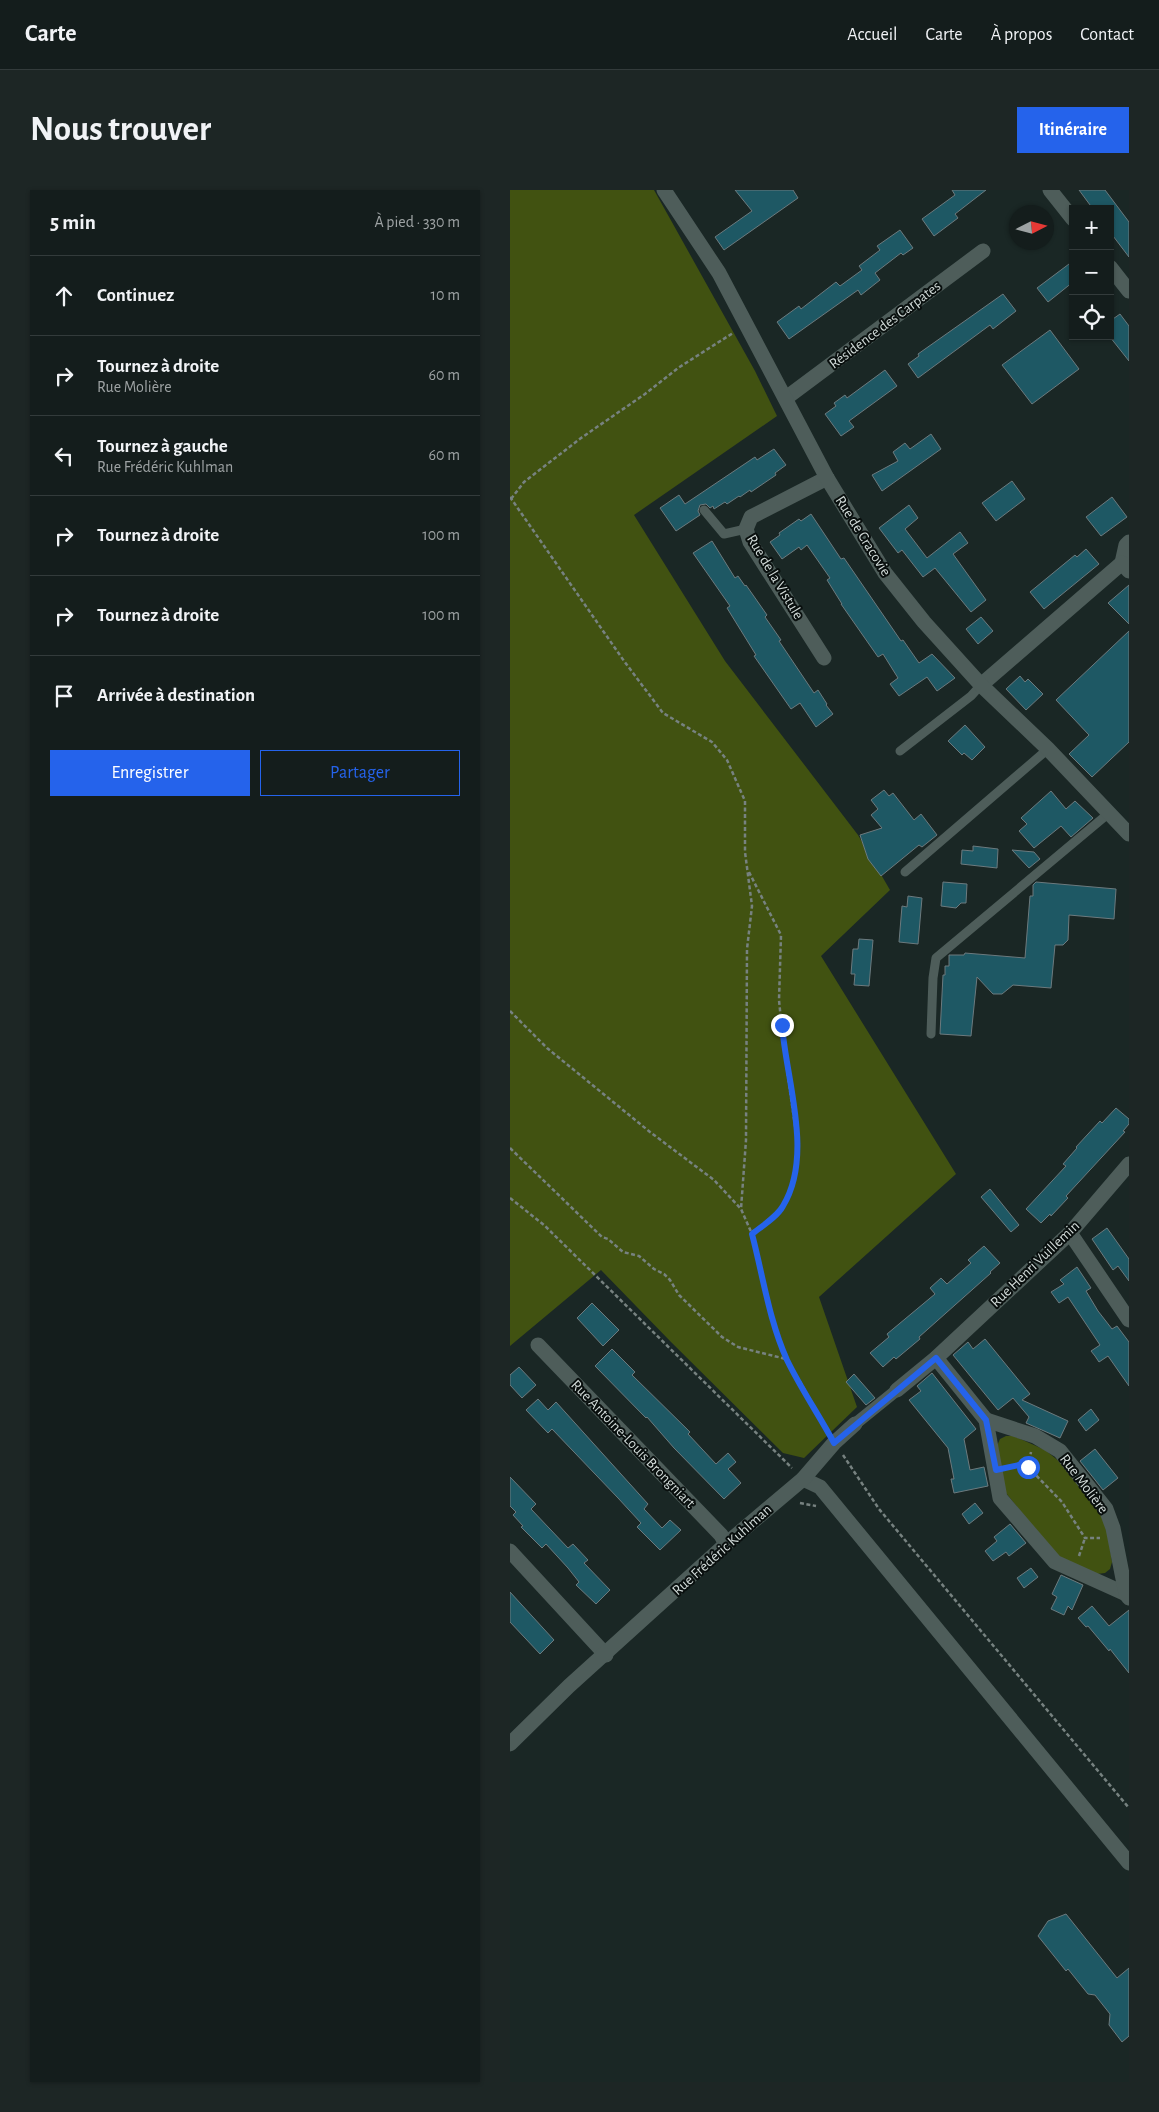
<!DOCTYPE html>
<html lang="fr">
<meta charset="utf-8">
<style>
body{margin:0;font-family:"Alegreya Sans",sans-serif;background:#1d2625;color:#f1f3f6}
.controls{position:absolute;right:15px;top:15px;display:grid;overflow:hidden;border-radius:0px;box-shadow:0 1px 4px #0004}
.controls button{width:45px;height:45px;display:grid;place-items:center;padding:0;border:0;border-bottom:1px solid #333b3b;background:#141d1c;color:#f1f3f6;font:25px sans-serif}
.compass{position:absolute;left:499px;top:15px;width:45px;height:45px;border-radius:50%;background:#141d1c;box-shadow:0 1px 4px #0004;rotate:84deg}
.stop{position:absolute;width:15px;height:15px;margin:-11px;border:4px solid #2563eb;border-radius:50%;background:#fff}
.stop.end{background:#2563eb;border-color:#fff;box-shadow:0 1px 5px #0008}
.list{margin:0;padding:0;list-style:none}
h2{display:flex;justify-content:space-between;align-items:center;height:65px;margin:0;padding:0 20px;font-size:21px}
h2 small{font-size:16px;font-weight:400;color:#9da2a3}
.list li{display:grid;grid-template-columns:32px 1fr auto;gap:15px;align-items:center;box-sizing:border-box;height:80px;padding:0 20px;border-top:1px solid #333b3b}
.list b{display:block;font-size:19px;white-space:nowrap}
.list p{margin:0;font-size:16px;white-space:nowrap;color:#9da2a3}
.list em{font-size:16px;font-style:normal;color:#9da2a3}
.actions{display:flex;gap:10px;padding:15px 20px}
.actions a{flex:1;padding:11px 0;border:1px solid #2563eb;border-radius:0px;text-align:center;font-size:18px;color:#2563eb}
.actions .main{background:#2563eb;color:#fff}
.icon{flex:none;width:28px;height:28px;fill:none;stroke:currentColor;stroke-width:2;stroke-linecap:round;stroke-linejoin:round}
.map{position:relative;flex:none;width:619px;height:1892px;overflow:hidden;border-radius:0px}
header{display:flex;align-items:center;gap:30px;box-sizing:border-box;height:70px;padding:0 25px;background:#141d1c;border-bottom:1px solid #333b3b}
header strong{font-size:24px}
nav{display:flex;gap:28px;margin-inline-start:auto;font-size:18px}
.intro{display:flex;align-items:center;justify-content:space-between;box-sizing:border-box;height:120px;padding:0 30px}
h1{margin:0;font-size:35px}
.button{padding:12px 22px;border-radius:0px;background:#2563eb;color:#fff;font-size:18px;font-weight:700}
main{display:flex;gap:30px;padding:0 30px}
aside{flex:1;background:#141d1c;border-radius:0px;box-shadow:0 1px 4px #0004}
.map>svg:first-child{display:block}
</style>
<header>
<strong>Carte</strong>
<nav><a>Accueil</a><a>Carte</a><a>À propos</a><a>Contact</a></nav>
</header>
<div class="intro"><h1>Nous trouver</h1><a class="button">Itinéraire</a></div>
<main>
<aside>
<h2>5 min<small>À pied · 330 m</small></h2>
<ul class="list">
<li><svg class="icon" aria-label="ahead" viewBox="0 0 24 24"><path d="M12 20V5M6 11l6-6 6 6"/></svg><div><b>Continuez</b></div><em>10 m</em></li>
<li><svg class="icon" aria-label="right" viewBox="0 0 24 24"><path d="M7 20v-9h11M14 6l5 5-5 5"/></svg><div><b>Tournez à droite</b><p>Rue Molière</p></div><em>60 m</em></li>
<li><svg class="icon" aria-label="left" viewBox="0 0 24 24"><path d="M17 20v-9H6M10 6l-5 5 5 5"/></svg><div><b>Tournez à gauche</b><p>Rue Frédéric Kuhlman</p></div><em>60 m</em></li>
<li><svg class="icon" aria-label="right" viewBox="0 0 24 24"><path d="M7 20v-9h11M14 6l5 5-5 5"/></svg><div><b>Tournez à droite</b></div><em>100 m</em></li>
<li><svg class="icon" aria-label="right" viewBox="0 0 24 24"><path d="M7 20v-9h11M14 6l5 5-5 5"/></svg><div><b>Tournez à droite</b></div><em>100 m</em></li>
<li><svg class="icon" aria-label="arrive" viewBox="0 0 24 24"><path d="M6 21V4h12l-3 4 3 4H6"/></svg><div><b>Arrivée à destination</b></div></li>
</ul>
<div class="actions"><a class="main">Enregistrer</a><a>Partager</a></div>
</aside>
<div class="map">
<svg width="619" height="1892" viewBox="0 0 619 1892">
<rect width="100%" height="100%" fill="#1a2725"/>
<g fill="#415211">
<path d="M0 0H144L245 181 267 226 124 325 215 471 348 645 380 700 311 766 446 984 309 1107 347 1217 294 1268 273 1263 161 1152 91 1080 0 1156Z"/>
<path d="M496 1246H504L535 1260 550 1272 596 1329 602 1372 600 1379 595 1383 587 1384 547 1367 496 1303 486 1258 490 1249Z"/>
</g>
<g fill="#1e5864" stroke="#6c7a7e">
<path d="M225 0H283L288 8 214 60 205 47 242 21Z"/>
<path d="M442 0H476L445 24 448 28 424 46 412 29 445 5Z"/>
<path d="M569 0H595L619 32V67L600 42V19H583Z"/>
<path d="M390 40 403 58 393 65 391 63 365 83 370 90 351 105 348 100 279 149 267 132 289 116 291 119 326 92 330 96 352 80 349 76 370 60 367 56Z"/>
<path d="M563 71V92L538 112 527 98Z"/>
<path d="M493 104 506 121 483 139 480 135 408 188 398 174 409 166 408 164Z"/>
<path d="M610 124 619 136V171L600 147V131Z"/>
<path d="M540 140 569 179 522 214 492 175Z"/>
<path d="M375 180 387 196 339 231 344 237 331 246 315 224 326 216 324 213 335 205 337 208Z"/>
<path d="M421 244 431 259 372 301 362 285 388 271 383 262 395 253 400 259Z"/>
<path d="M264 259 276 275 265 283 266 285 241 302 240 300 230 307 229 306 217 314 215 312 204 319 203 316 200 318 196 314 190 315 188 321 190 325 166 341 150 318 169 305 175 314 245 267 247 270Z"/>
<path d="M502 291 515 309 486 331 472 313Z"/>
<path d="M602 307 617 327 591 346 576 327Z"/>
<path d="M399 315 408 328 395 339 417 368 450 342 458 353 443 364 476 410 461 422 425 378 413 387 392 360 388 363 369 338Z"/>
<path d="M301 324 331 369 334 368 391 451 393 450 409 473 422 464 445 488 427 501 417 487 389 506 380 494 388 488 373 464 368 467 331 414H332L317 390 320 388 297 355 291 360 289 357 272 369 260 352 270 345 269 343 289 329 291 331Z"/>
<path d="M202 351 225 388 228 386 235 396 236 395 257 425 255 427 271 450 269 451 304 503 308 500 317 514 316 515 323 524 306 537 290 513 281 519 244 466 246 465 217 418 220 416 183 363Z"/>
<path d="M576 359 589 374 534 419 520 402 565 365 567 367Z"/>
<path d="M619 395V434L598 413Z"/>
<path d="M471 427 483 441 468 454 456 439Z"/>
<path d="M619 441V552L582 587 559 564 579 545 546 510Z"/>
<path d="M510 486 515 492 518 489 533 504 516 520 496 499Z"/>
<path d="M455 535 475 557 462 570 454 563 452 565 438 551Z"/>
<path d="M374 600 379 606 383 603 404 630 411 624 427 645 412 657 409 655 371 686 358 669 350 645 372 638 361 625 368 619 361 610Z"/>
<path d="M541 601 556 619 565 611 583 628 561 647 551 636 524 658 509 641 517 634 511 628Z"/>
<path d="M463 656 488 659 487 678 451 674 452 660 463 661Z"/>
<path d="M502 660 524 662 530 669 519 678Z"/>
<path d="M433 692 457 694 456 713H451L446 718 431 716Z"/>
<path d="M526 692 606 699 604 729 559 725 558 750 553 755H545L541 798 503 795 492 804H483L467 787 461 846 430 844 433 785H435V776H439V765H454L455 763 515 768 520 706H523V695Z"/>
<path d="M398 706 412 708 408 754 389 752 392 716 397 717Z"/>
<path d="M349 749 363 750 359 796 344 795 345 784H341L343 759H348Z"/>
<path d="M606 918 619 929V934L613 941 615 942 556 1006 558 1008 541 1026 540 1024 531 1033 516 1019 556 976 553 974 567 958 566 957 590 931 592 933Z"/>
<path d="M480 999 509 1035 501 1042 471 1007Z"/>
<path d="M597 1038 619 1069V1091L608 1076 603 1080 582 1049Z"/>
<path d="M474 1056 490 1073 480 1082 481 1083 409 1147 410 1149 386 1169 384 1167 373 1177 360 1163 379 1147 377 1144 425 1104 420 1098 431 1088 437 1094 461 1073 458 1070Z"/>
<path d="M567 1077 581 1098 576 1101 588 1121 602 1139 607 1136 619 1152V1196L598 1166 589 1172 585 1166 581 1161 590 1155 558 1107 549 1113 541 1102 554 1094 550 1090Z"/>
<path d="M82 1113 109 1140 93 1156 67 1128Z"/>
<path d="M475 1149 520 1204 512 1210 558 1231 550 1248 516 1233 519 1227 503 1208 488 1220 443 1165 458 1152 463 1159Z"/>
<path d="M102 1159 125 1182 122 1185 180 1242 178 1244 206 1274 218 1263 226 1272 218 1279 231 1293 214 1309 164 1258 137 1227 136 1228 85 1176Z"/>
<path d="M9 1177 26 1195 12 1208 0 1195V1185Z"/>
<path d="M422 1183 466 1239 454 1249 460 1280 474 1277 478 1296 444 1303 441 1289H444L438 1258 399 1210 411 1201 407 1196Z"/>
<path d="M344 1184 365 1208 356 1215 336 1192Z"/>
<path d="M28 1209 38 1220 46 1212 138 1314 134 1319 152 1338 160 1330 171 1340 150 1360 127 1337 131 1333 108 1308 42 1239 38 1243 16 1220Z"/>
<path d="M581 1219 589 1230 576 1241 568 1230Z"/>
<path d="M585 1259 608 1288 593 1300 570 1271Z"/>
<path d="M0 1287 26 1314 21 1319 58 1358 63 1354 78 1370 74 1373 100 1400 86 1414 66 1395 69 1392 58 1378 36 1354 32 1358 11 1337 13 1336 3 1325 6 1322 0 1316Z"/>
<path d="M465 1313 473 1323 459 1334 452 1324Z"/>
<path d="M500 1334 516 1353 499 1366 496 1362 483 1371 475 1361 487 1351 484 1347Z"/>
<path d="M521 1378 528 1387 514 1398 507 1388Z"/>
<path d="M551 1385 573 1395 562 1420 558 1416 554 1425 541 1419 547 1407 542 1404Z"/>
<path d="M0 1402 44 1450 30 1464 0 1432Z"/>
<path d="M582 1416 599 1436 619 1420V1483L600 1459 599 1461 578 1436 576 1437 568 1428Z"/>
<path d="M556 1724 607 1788 619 1778V1846L612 1852 599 1835 600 1824 585 1805 578 1804 558 1779 556 1781 528 1746 538 1731Z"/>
</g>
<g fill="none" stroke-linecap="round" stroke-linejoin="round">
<g stroke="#778280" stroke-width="2.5" stroke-dasharray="4 2.5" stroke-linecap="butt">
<path d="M0 307 114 471 153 523 202 552 217 570 235 611V662L242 716 237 759 236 950 231 1019"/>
<path d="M1 309 14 292 71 248 135 204 168 178 223 143"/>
<path d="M239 682 271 745 269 810 274 860 288 956 283 997 272 1018 242 1044"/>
<path d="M0 821 37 858 140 942 204 990 231 1019 242 1044 263 1131 277 1169 317 1239"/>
<path d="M0 958 92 1047 98 1049 113 1062 129 1066 144 1079 154 1084 160 1090 169 1105 212 1147 228 1157 276 1169"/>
<path d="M0 1008 34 1035 282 1278"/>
<path d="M333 1265 369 1319 619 1618"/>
<path d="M498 1277 509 1275 518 1277 552 1312 575 1348H590"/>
<path d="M518 1277 521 1262"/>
<path d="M290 1313 306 1316"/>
<path d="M569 1366 575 1348"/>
</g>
<g stroke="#4e5d5a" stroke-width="9">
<path d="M194 320 214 344 236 339"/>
<path d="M390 561 461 506 471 495"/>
<path d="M395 682 538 559"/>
<path d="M421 844 423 788 426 768 599 623"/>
</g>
<path stroke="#4e5d5a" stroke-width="12" d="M345 1234 387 1200"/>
<g stroke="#4e5d5a" stroke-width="15">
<path d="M540 0 563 29"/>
<path d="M600 77 619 101"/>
<path d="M276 208 473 61"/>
<path d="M612 373 616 355 619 352"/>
<path d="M314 468 240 352 236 339 241 327 317 288"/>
<path d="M471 495 612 373 619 381"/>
<path d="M560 1043 619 1130"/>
<path d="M28 1155 211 1345 216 1354"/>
<path d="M426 1168 476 1230 490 1308 545 1372 616 1404"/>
<path d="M387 1200 426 1168 560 1043 619 974"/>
<path d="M476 1230 525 1246 550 1261 596 1319 603 1338 616 1404 619 1408"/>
<path d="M293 1289 310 1297 619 1673"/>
<path d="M0 1361 96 1465"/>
<path d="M0 1554 59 1496 216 1354 293 1289 324 1253 345 1234"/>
</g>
<path stroke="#4e5d5a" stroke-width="15" d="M154 0 209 83 317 288 375 383 414 432 471 495 538 559 619 644"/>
</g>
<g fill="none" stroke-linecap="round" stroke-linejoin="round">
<path stroke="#2563eb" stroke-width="6" d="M272 835C276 890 304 965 273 1016 267 1027 252 1036 242 1044 253 1086 259 1130 277 1170 291 1199 309 1225 324 1253L426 1168 476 1230 486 1280 509 1275 518 1277"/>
</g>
<g text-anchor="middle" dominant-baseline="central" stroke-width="4" stroke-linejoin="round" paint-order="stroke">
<g font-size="15" fill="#d2dbd9" stroke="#090f0e">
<text transform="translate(375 135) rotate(-37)">Résidence des Carpates</text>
<text transform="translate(353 346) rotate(58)">Rue de Cracovie</text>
<text transform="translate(265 387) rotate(59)">Rue de la Vistule</text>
<text transform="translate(525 1074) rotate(-44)">Rue Henri Vuillemin</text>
<text transform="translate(123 1254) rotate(46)">Rue Antoine-Louis Brongniart</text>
<text transform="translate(574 1294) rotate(53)">Rue Molière</text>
<text transform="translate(212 1360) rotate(-42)">Rue Frédéric Kuhlman</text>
</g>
</g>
</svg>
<div class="controls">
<button>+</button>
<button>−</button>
<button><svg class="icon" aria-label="locate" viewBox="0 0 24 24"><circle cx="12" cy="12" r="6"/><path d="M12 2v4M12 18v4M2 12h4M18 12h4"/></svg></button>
</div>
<svg class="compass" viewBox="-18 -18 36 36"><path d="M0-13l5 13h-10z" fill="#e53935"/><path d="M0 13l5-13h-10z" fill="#9da2a3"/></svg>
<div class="stop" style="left:518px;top:1277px"></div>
<div class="stop end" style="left:272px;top:835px"></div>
</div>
</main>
